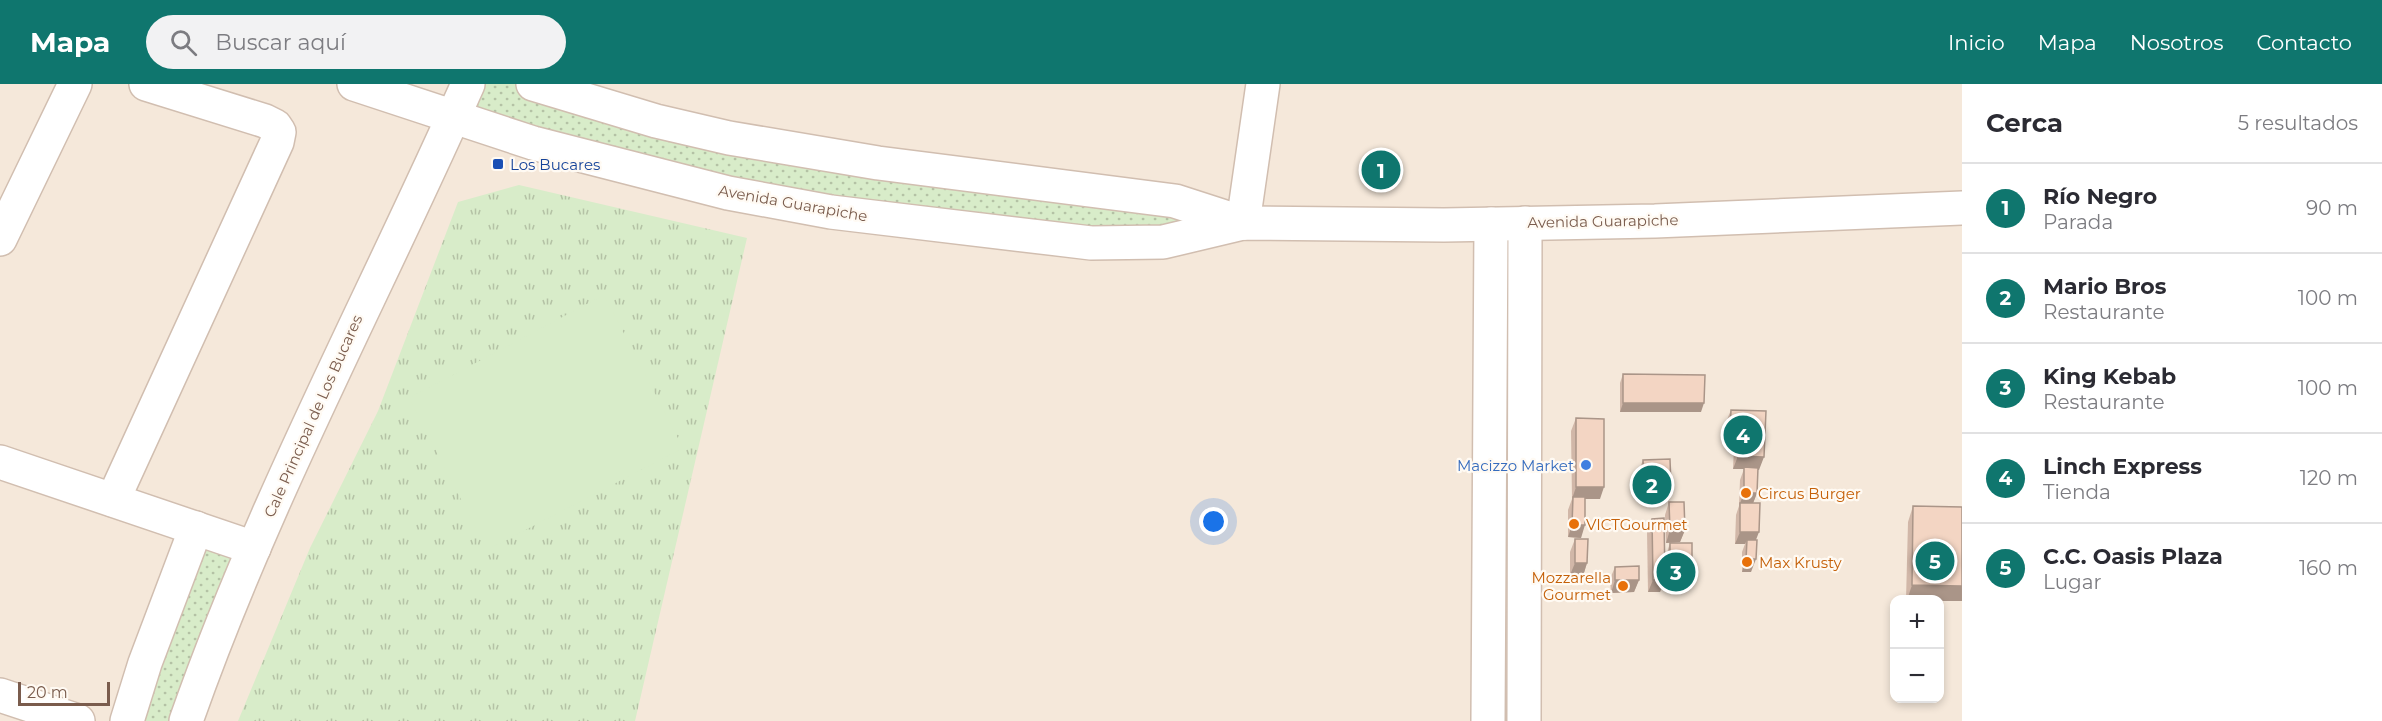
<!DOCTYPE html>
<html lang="es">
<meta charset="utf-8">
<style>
body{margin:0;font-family:Montserrat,sans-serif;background:#f2f2f3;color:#2b2b33}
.controls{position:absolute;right:18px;bottom:18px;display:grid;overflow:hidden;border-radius:12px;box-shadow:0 3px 9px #0003}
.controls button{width:54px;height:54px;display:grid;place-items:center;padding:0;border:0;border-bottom:2px solid #e1e1e2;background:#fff;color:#2b2b33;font:30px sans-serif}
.scale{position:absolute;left:18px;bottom:15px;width:92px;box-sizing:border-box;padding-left:6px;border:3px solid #7a5c4d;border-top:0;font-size:16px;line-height:21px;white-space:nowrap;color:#7a5c4d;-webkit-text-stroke:4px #fffaf3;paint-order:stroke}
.you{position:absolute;left:1214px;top:438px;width:21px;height:21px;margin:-15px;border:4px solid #fff;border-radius:50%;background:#1a73e8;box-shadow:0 0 0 9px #1a73e833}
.badge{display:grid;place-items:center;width:39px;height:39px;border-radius:50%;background:#0f766e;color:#fff;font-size:20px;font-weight:700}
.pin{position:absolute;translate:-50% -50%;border:3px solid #fff;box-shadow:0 2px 6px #0006}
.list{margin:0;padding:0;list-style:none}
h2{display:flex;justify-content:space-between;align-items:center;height:78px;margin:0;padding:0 24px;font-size:26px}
h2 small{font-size:20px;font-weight:400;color:#7c7c81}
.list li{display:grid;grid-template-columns:39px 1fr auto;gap:18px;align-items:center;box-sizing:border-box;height:90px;padding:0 24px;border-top:2px solid #e1e1e2}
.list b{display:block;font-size:22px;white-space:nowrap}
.list p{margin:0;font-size:20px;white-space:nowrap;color:#7c7c81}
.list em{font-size:20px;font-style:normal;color:#7c7c81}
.icon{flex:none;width:33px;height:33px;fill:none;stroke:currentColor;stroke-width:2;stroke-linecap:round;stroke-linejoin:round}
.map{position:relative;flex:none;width:1962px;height:637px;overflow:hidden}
header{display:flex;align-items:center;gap:36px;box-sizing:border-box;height:84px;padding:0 30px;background:#0f766e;color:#fff}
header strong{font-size:28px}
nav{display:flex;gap:33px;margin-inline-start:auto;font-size:21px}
.search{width:420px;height:54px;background:#f2f2f3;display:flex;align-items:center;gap:15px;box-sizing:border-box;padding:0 21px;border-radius:33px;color:#7c7c81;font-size:22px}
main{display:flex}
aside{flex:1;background:#fff}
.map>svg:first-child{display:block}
</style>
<header>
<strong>Mapa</strong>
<div class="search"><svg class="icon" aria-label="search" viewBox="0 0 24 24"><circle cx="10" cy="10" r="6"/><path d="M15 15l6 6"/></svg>Buscar aquí</div>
<nav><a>Inicio</a><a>Mapa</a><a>Nosotros</a><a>Contacto</a></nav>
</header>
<main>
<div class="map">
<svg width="1962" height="637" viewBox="0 0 1962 637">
<defs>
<pattern id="grass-dots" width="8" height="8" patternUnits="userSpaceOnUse" patternTransform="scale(1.5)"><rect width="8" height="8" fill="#d8ecc9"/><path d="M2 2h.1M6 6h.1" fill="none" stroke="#b4c2a5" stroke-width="1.8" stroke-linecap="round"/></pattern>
<pattern id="park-tufts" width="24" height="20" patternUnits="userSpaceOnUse" patternTransform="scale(1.5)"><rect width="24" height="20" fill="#d8ecc9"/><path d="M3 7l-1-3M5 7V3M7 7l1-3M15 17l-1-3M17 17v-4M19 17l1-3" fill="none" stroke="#b4c2a5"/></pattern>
</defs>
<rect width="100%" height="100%" fill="#fdf6ec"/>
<path fill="#f5e8da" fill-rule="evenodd" d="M0 0H1962V637H0ZM1894 516H1940V614H1894Z"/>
<g fill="url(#grass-dots)">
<path d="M468 0H533L1243 139 1163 158 944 142 453 33Z"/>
<path d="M196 444 254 464 186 637H128Z"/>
</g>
<path fill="url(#park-tufts)" d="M519 101 747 154 635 637H238L310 464 378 327 458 118Z"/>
<path fill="#d8ecc9" d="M604 211 683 364 487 466 409 314Z"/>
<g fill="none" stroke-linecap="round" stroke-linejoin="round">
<defs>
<g id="minor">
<path d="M354 0 533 59 728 109 831 128 1091 159 1163 158 1243 139 1444 141 1655 137 1962 124"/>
<path d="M533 0 656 37 729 54 878 79 1175 117 1243 139"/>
<path d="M1243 139 1263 0"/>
<path d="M0 155 75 0"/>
<path d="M0 378 254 464"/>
<path d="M113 416 277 58 279 48 275 42 265 37 146 0"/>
<path d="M0 611 78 637"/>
<path d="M127 637 145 579 196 444"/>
<path d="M186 637C263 417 374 212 468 0"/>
<path d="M1488 637 1491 140"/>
<path d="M1524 637 1525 139"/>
</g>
</defs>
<use href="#minor" stroke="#d1beb0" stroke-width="36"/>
<use href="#minor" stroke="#fff" stroke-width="33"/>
</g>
<g fill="#d1b7a8">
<path d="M1623 290 1701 328H1620V299Z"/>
<path d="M1731 326 1759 386H1758L1757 409 1753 419 1756 456 1751 488H1742V468L1745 460H1735L1736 431 1739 422 1740 396 1744 385H1733L1734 362H1725L1726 338Z"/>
<path d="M1576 334 1600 415H1585L1581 454 1568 453V426L1572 415 1571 347Z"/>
<path d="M1643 376 1666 414 1639 415 1638 389Z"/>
<path d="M1669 418 1685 446 1680 458 1666 459 1665 431Z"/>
<path d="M1913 422 1962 423V517H1940V516H1906L1908 438Z"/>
<path d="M1652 435 1665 495 1660 508H1648L1647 447Z"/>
<path d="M1575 455 1587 479 1583 492 1570 491V468Z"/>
<path d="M1670 459 1687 504H1666V472Z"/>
<path d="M1615 483 1639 496 1634 508 1611 509 1610 495Z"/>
</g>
<g fill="#aa9588">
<path d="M1623 319H1704L1701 328H1620Z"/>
<path d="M1730 349H1739L1734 362H1725Z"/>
<path d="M1738 372 1764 373 1759 386H1744V383V385H1733Z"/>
<path d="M1671 401 1666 414 1639 415 1644 402Z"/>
<path d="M1576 403H1604L1600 415H1573V413L1572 415Z"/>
<path d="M1744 409H1757L1752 422 1740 419 1739 422Z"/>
<path d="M1572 441H1585L1581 454 1568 453Z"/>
<path d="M1670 446H1685L1680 458 1666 459Z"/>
<path d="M1740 448H1759L1754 461 1747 456 1745 460H1735Z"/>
<path d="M1746 475H1756L1751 488H1742Z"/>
<path d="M1575 479H1587L1583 492 1570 491Z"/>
<path d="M1670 491H1692L1687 504H1666Z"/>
<path d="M1665 495 1660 508H1648L1653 496Z"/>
<path d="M1615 496H1639L1634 508 1611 509Z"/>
<path d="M1912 501 1962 502V517H1940V516H1907Z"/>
</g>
<g fill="#f3d5c3" stroke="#aa9588" stroke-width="1.5">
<path d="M1623 290 1705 291 1704 319H1623Z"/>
<path d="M1731 326 1766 327 1764 373 1738 372 1739 349H1730Z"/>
<path d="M1576 334 1604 335V403H1576Z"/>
<path d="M1670 375 1671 401 1644 402 1643 376Z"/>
<path d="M1744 383 1758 384 1757 409H1744Z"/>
<path d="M1573 413H1585V441H1572Z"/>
<path d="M1669 418H1684L1685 446H1670Z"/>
<path d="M1740 419H1760L1759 448H1740Z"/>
<path d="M1913 422 1962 423V502L1912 501Z"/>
<path d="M1664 434 1665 495 1653 496 1652 435Z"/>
<path d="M1575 455H1588L1587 479H1575Z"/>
<path d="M1747 456H1757L1756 475H1746Z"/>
<rect x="1670" y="459" width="22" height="32"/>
<path d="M1639 482V496H1615V483Z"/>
</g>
<rect fill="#1a4fb4" stroke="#fffaf3" stroke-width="2" x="492" y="74" width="12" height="12" rx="3"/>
<circle fill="#3f7fe0" stroke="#fffaf3" stroke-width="2" cx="1586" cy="381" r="6"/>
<g fill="#e8710a" stroke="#fffaf3" stroke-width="2">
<circle cx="1746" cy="409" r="6"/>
<circle cx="1574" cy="440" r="6"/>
<circle cx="1747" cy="478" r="6"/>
<circle cx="1623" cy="502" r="6"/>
</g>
<g text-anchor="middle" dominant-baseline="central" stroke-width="4.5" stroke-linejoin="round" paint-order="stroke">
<g font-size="15" fill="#164399" stroke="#fffaf3" text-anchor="start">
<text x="510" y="80">Los Bucares</text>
</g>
<g font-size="15" fill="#7a5c4d" stroke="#fffaf3">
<text transform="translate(793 119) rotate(10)">Avenida Guarapiche</text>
<text transform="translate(1603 137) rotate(-1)">Avenida Guarapiche</text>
<text transform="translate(313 332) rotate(-66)">Cale Principal de Los Bucares</text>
</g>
<g font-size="15" fill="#366cbe" stroke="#fffaf3" text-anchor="end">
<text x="1574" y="381">Macizzo Market</text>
</g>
<g font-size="15" fill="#c56008" stroke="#fffaf3" text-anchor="start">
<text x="1758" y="409">Circus Burger</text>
<text x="1586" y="440">VICTGourmet</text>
<text x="1759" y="478">Max Krusty</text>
<text x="1611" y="493" text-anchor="end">Mozzarella<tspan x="1611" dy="17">Gourmet</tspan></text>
</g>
</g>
</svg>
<div class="controls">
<button>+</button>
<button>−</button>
</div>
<div class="scale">20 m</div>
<div class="you"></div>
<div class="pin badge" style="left:1381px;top:86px">1</div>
<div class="pin badge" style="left:1652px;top:401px">2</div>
<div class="pin badge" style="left:1676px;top:488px">3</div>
<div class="pin badge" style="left:1743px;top:351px">4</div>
<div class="pin badge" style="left:1935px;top:477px">5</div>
</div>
<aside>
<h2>Cerca<small>5 resultados</small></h2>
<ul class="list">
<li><span class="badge">1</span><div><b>Río Negro</b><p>Parada</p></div><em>90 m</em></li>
<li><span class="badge">2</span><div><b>Mario Bros</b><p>Restaurante</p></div><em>100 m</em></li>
<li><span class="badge">3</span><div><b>King Kebab</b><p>Restaurante</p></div><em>100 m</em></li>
<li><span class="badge">4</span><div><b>Linch Express</b><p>Tienda</p></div><em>120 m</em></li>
<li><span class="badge">5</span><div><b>C.C. Oasis Plaza</b><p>Lugar</p></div><em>160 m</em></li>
</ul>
</aside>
</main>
